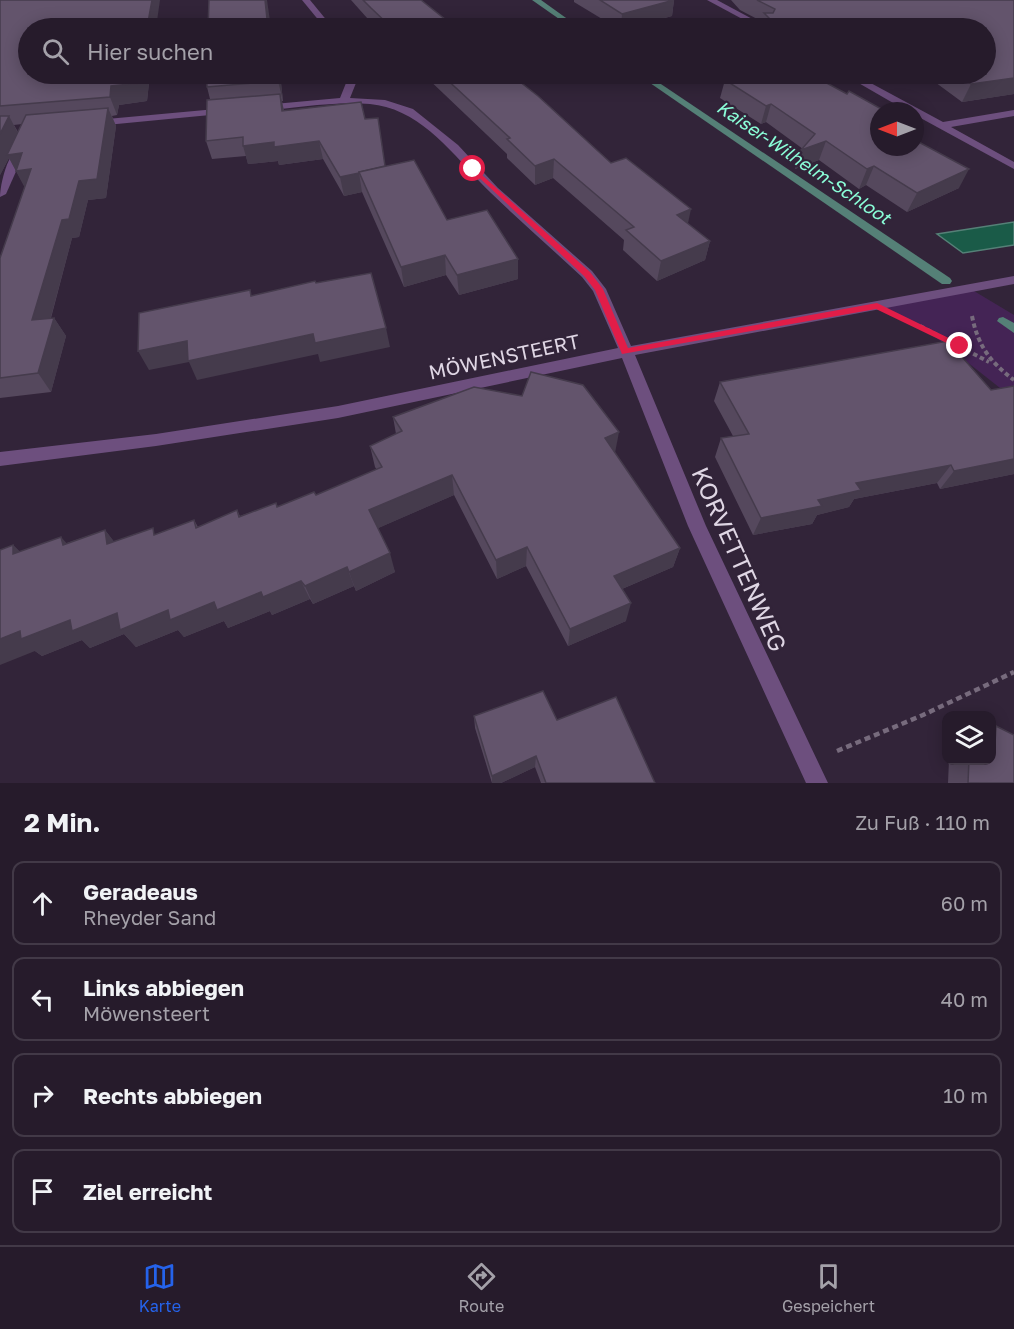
<!DOCTYPE html>
<html lang="de">
<meta charset="utf-8">
<style>
body{margin:0;font-family:"Golos Text",sans-serif;background:#322837;color:#f1f3f6}
.controls{position:absolute;right:18px;bottom:18px;display:grid;overflow:hidden;border-radius:12px;box-shadow:0 3px 15px #0003}
.controls button{width:54px;height:54px;display:grid;place-items:center;padding:0;border:0;border-bottom:2px solid #423947;background:#261b2b;color:#f1f3f6;font:30px sans-serif}
.compass{position:absolute;left:870px;top:102px;width:54px;height:54px;border-radius:50%;background:#261b2b;box-shadow:0 3px 15px #0003;rotate:270deg}
.stop{position:absolute;width:18px;height:18px;margin:-14px;border:4px solid #e11d48;border-radius:50%;background:#fff}
.stop.end{background:#e11d48;border-color:#fff;box-shadow:0 2px 6px #0008}
.list{margin:0;padding:0;list-style:none}
h2{display:flex;justify-content:space-between;align-items:center;height:78px;margin:0;padding:0 24px;font-size:26px}
h2 small{font-size:20px;font-weight:400;color:#a4a1a9}
.list li{display:grid;grid-template-columns:39px 1fr auto;gap:18px;align-items:center;box-sizing:border-box;height:84px;margin:0 12px 12px;padding:0 12px;border:2px solid #423947;border-radius:12px}
.list b{display:block;font-size:22px;white-space:nowrap}
.list p{margin:0;font-size:20px;white-space:nowrap;color:#a4a1a9}
.list em{font-size:20px;font-style:normal;color:#a4a1a9}
.icon{flex:none;width:33px;height:33px;fill:none;stroke:currentColor;stroke-width:2;stroke-linecap:round;stroke-linejoin:round}
.map{position:relative;flex:none;width:1014px;height:783px;overflow:hidden}
.search{position:absolute;background:#261b2b;box-shadow:0 3px 15px #0003;left:18px;right:18px;top:18px;height:66px;display:flex;align-items:center;gap:15px;box-sizing:border-box;padding:0 21px;border-radius:33px;color:#a4a1a9;font-size:22px}
.sheet{height:462px;background:#261b2b}
nav{display:flex;justify-content:space-around;align-items:center;box-sizing:border-box;height:84px;border-top:2px solid #423947;background:#261b2b;font-size:16px;color:#a4a1a9}
nav a{display:grid;justify-items:center;gap:3px}
nav .on{color:#2563eb}
.map>svg:first-child{display:block}
</style>
<div class="map">
<svg width="1014" height="783" viewBox="0 0 1014 783">
<rect width="100%" height="100%" fill="#322439"/>
<path fill="#442455" d="M969 288 1014 315V399L924 328 877 306Z"/>
<path fill="#1a5b48" stroke="#558077" stroke-width="1.5" d="M1014 222V245L963 253 937 234Z"/>
<g fill="none" stroke-linecap="round" stroke-linejoin="round">
<g fill="#558077" fill-rule="evenodd">
<path d="M532 0H541L580 28H572Z"/>
<path d="M637 74H646L950 278 952 281 950 284H942Z"/>
<path d="M1003 317 1014 323V333L997 321 999 318Z"/>
</g>
<g stroke="#776b7d" stroke-width="4" stroke-dasharray="4.5 3" stroke-linecap="butt">
<path d="M972 316C978 346 990 362 1014 380"/>
<path d="M920 326 989 362"/>
</g>
<path stroke="#776b7d" stroke-width="4.5" stroke-dasharray="6 4" stroke-linecap="butt" d="M837 751 923 715 1014 672"/>
<g fill="#6d4f7e" fill-rule="evenodd">
<path d="M302 0H310L333 28H325Z"/>
<path d="M707 0H717L769 28H759Z"/>
<path d="M348 74H356L358 78 350 98 385 100 413 109 458 145 498 188 592 271 606 289 631 346 1014 276V284L635 355 706 526 828 783H806L688 526 622 358 338 418 156 446 0 466V452L156 434 338 406 618 348 593 291 582 277C552 249 521 222 491 193 460 163 430 119 386 107 353 98 298 108 263 111L258 108 263 105 340 98 348 78Z"/>
<path d="M843 74H854L943 122 1014 110V116L951 127 1014 162V169L915 115V111H907Z"/>
<path d="M227 108 232 111 231 113 96 126 91 123 96 120Z"/>
<path d="M21 146 26 149 6 194 0 197C0 184 8 151 21 146Z"/>
</g>
</g>
<g fill="#55485d" fill-rule="evenodd">
<path d="M0 0 28 74H150L147 101 119 105 117 115 112 116 116 126 106 198 88 200 79 237 72 238 51 318H54L66 336 51 392 0 398V258L25 187 9 158 0 175ZM22 124 18 132 14 125Z"/>
<path d="M351 0H421L456 28H376Z"/>
<path d="M574 0H674L672 16 628 28H617L574 2Z"/>
<path d="M731 0H1014V94L962 102 924 74H986V28H760L761 21 740 10Z"/>
<path d="M280 74 283 101H282L284 111 365 119 385 166 447 220 518 259V279L459 295 446 275 404 287 362 192 344 196 323 159 279 165 278 161 248 164 246 156 212 159 206 141 210 99 207 87Z"/>
<path d="M423 74H510L611 163 710 241 705 260 657 281 623 250 624 240 553 178 535 185 507 158V154Z"/>
<path d="M810 74 879 147 959 188 907 212 866 185 859 189 819 160 795 169 801 150 803 149 766 122 761 124 720 98 725 80Z"/>
<path d="M720 382 1014 474 940 489 937 483 854 499 849 507 817 515 812 524 753 535 715 457 721 438 733 436 714 401Z"/>
<path d="M393 417 615 453 680 548 673 567 622 589 626 621 568 646 526 566 497 579 454 495 378 528 395 572 356 591 354 586 313 604 310 599 272 615 270 611 228 628 224 621 184 637 178 630 136 647 124 634 90 648 82 640 42 656 35 651 13 545 20 552 67 543 105 530 114 542 157 534 194 520 198 527 237 510 240 516 276 503 278 507 316 495 377 470 375 467 370 446 396 434Z"/>
<path d="M474 716 557 720 655 783H541L535 767 501 783H492L475 728Z"/>
<path d="M996 726 1014 783H948L949 760H992V729Z"/>
</g>
<g fill="#453b4c">
<path d="M152 0H160L156 28H147Z"/>
<path d="M265 0H267L271 28H268Z"/>
<path d="M674 0 672 16 628 28H621L622 14Z"/>
<path d="M141 74H150L147 101 119 105 117 115 110 97 111 86Z"/>
<path d="M277 74H280L283 101 278 81Z"/>
<path d="M1014 78V94L962 102 971 84Z"/>
<path d="M280 94 284 111H282Z"/>
<path d="M771 104 766 122 761 124 766 106Z"/>
<path d="M108 108 116 126 106 198 88 200 79 237 72 238 45 339 32 320 62 220Z"/>
<path d="M9 116 19 135 22 153 31 169 26 190 9 158 0 175V134Z"/>
<path d="M319 141 323 159 279 165 278 161 248 164 243 146 274 142Z"/>
<path d="M826 141 819 160 795 169 801 150Z"/>
<path d="M554 159 553 178 535 185V166Z"/>
<path d="M874 166 866 185 859 189 867 169Z"/>
<path d="M969 169 959 188 907 212 917 193Z"/>
<path d="M359 173 362 192 344 196 340 177Z"/>
<path d="M691 209 687 228 677 215Z"/>
<path d="M710 241 705 260 657 281 661 261Z"/>
<path d="M445 255 446 275 404 287 401 267Z"/>
<path d="M518 259V279L459 295 457 275Z"/>
<path d="M54 318 66 336 51 392 38 373Z"/>
<path d="M386 328 390 347 320 362 318 354 197 380 189 362 149 370 138 351 187 341Z"/>
<path d="M619 432 615 453 605 438Z"/>
<path d="M1014 459V474L940 489 954 471Z"/>
<path d="M951 465 937 483 854 499 849 507 817 515 812 524 753 535 761 518 818 500 856 483Z"/>
<path d="M452 475 454 495 374 530 369 510Z"/>
<path d="M105 530 120 549 107 544Z"/>
<path d="M61 537 78 556 63 545Z"/>
<path d="M13 545 32 564 13 554Z"/>
<path d="M527 547 526 566 497 579 496 560Z"/>
<path d="M680 548 673 567 610 594 614 576Z"/>
<path d="M390 553 395 572 356 591 349 572Z"/>
<path d="M347 567 354 586 313 604 305 586Z"/>
<path d="M301 581 310 599 272 615 270 611 228 628 224 621 184 637 178 630 136 647 124 634 90 648 82 640 42 656 35 651 0 665V639L20 631 70 620 117 613 168 610 214 602 261 592Z"/>
<path d="M631 603 626 621 568 646 570 629Z"/>
<path d="M536 756 535 767 501 783H492V776Z"/>
</g>
<g fill="#63546c" stroke="#453b4c" stroke-width="1.5">
<path d="M0 0H152L147 28H28V74H141L140 83 111 86 110 97 0 106Z"/>
<path d="M209 0H265L268 28H208Z"/>
<path d="M363 0H421L456 28H392L371 8Z"/>
<path d="M600 0H674L622 14Z"/>
<path d="M757 0H1014V78L971 84 957 74H986V28H779L764 13H773L775 9Z"/>
<path d="M207 74H277L278 81 207 87Z"/>
<path d="M441 74H510L538 96 611 163 626 158 691 209 677 215 710 241 661 261 626 230 634 227 554 159 535 166 507 139 510 138Z"/>
<path d="M745 74H810L847 94 849 91 885 111H879V147H915V140L969 169 917 193 874 166 867 169 826 141 801 150 815 134 771 104 766 106 725 80Z"/>
<path d="M280 94 282 111 361 102 365 119 378 118 385 166 359 172V173L340 177 319 141 274 147V142L243 146V137L206 141 207 100Z"/>
<path d="M108 108 97 179 79 181 69 219 62 220 32 320 54 318 38 373 0 378V258L31 169 16 171 22 153 7 155 26 115Z"/>
<path d="M0 116H9L0 134Z"/>
<path d="M414 160 447 220 487 210 518 259 457 275 445 255 401 267 359 172Z"/>
<path d="M371 273 386 328 315 343 313 334 188 361 187 341 138 351 139 313 250 290 251 296 315 281 316 283Z"/>
<path d="M948 341 991 390 1014 386V459L954 471 951 465 856 483 861 490 818 500 822 506 761 518 721 438 749 434 720 382Z"/>
<path d="M531 372 583 385 619 432 605 438 680 548 614 576 631 603 570 629 527 547 496 560 452 475 369 510 390 553 349 572 347 567 305 586 301 581 263 597 261 592 217 610 214 602 170 620 168 610 120 630 117 613 72 631 70 620 21 639 20 631 0 639V550L13 545V554L61 537 63 545 105 530 107 544 153 528 154 535 194 520 196 528 237 510 239 517 276 503 277 507 314 492 316 495 382 467 370 446 402 431 393 417 474 387 522 396Z"/>
<path d="M543 691 557 720 616 697 655 783H546L536 756 492 776 474 716Z"/>
<path d="M996 726 1014 735V783H968L969 760H992V742L995 744Z"/>
</g>
<path fill="#e11d48" d="M473 167 590 272 603 289 628 348 877 303 965 346 960 349 957 348 876 309 622 354 595 290 584 276 471 170Z"/>
<g text-anchor="middle" dominant-baseline="central" stroke-width="4.5" stroke-linejoin="round" paint-order="stroke">
<g font-size="18" font-style="italic" fill="#8afed8" stroke="#322439">
<text transform="translate(804 162) rotate(34)">Kaiser-Wilhelm-Schloot</text>
</g>
<g font-size="20" fill="#dfd6e4" stroke="#322439">
<text transform="translate(504 356) rotate(-12)">MÖWENSTEERT</text>
</g>
<g font-size="24" fill="#dfd6e4" stroke="#322439">
<text transform="translate(740 559) rotate(66)">KORVETTENWEG</text>
</g>
</g>
</svg>
<div class="controls">
<button><svg class="icon" aria-label="layers" viewBox="0 0 24 24"><path d="M12 4l9 5-9 5-9-5zM3 14l9 5 9-5"/></svg></button>
</div>
<svg class="compass" viewBox="-18 -18 36 36"><path d="M0-13l5 13h-10z" fill="#e53935"/><path d="M0 13l5-13h-10z" fill="#a4a1a9"/></svg>
<div class="stop" style="left:473px;top:169px"></div>
<div class="stop end" style="left:960px;top:346px"></div>
<div class="search"><svg class="icon" aria-label="search" viewBox="0 0 24 24"><circle cx="10" cy="10" r="6"/><path d="M15 15l6 6"/></svg>Hier suchen</div>
</div>
<section class="sheet">
<h2>2 Min.<small>Zu Fuß · 110 m</small></h2>
<ul class="list">
<li><svg class="icon" aria-label="ahead" viewBox="0 0 24 24"><path d="M12 20V5M6 11l6-6 6 6"/></svg><div><b>Geradeaus</b><p>Rheyder Sand</p></div><em>60 m</em></li>
<li><svg class="icon" aria-label="left" viewBox="0 0 24 24"><path d="M17 20v-9H6M10 6l-5 5 5 5"/></svg><div><b>Links abbiegen</b><p>Möwensteert</p></div><em>40 m</em></li>
<li><svg class="icon" aria-label="right" viewBox="0 0 24 24"><path d="M7 20v-9h11M14 6l5 5-5 5"/></svg><div><b>Rechts abbiegen</b></div><em>10 m</em></li>
<li><svg class="icon" aria-label="arrive" viewBox="0 0 24 24"><path d="M6 21V4h12l-3 4 3 4H6"/></svg><div><b>Ziel erreicht</b></div></li>
</ul>
</section>
<nav>
<a class="on"><svg class="icon" aria-label="map" viewBox="0 0 24 24"><path d="M3 6l6-2 6 2 6-2v14l-6 2-6-2-6 2zM9 4v14M15 6v14"/></svg>Karte</a>
<a><svg class="icon" aria-label="directions" viewBox="0 0 24 24"><path d="M12 3l9 9-9 9-9-9zM9 14v-3h6M13 9l2 2-2 2"/></svg>Route</a>
<a><svg class="icon" aria-label="saved" viewBox="0 0 24 24"><path d="M7 4h10v16l-5-4-5 4z"/></svg>Gespeichert</a>
</nav>
